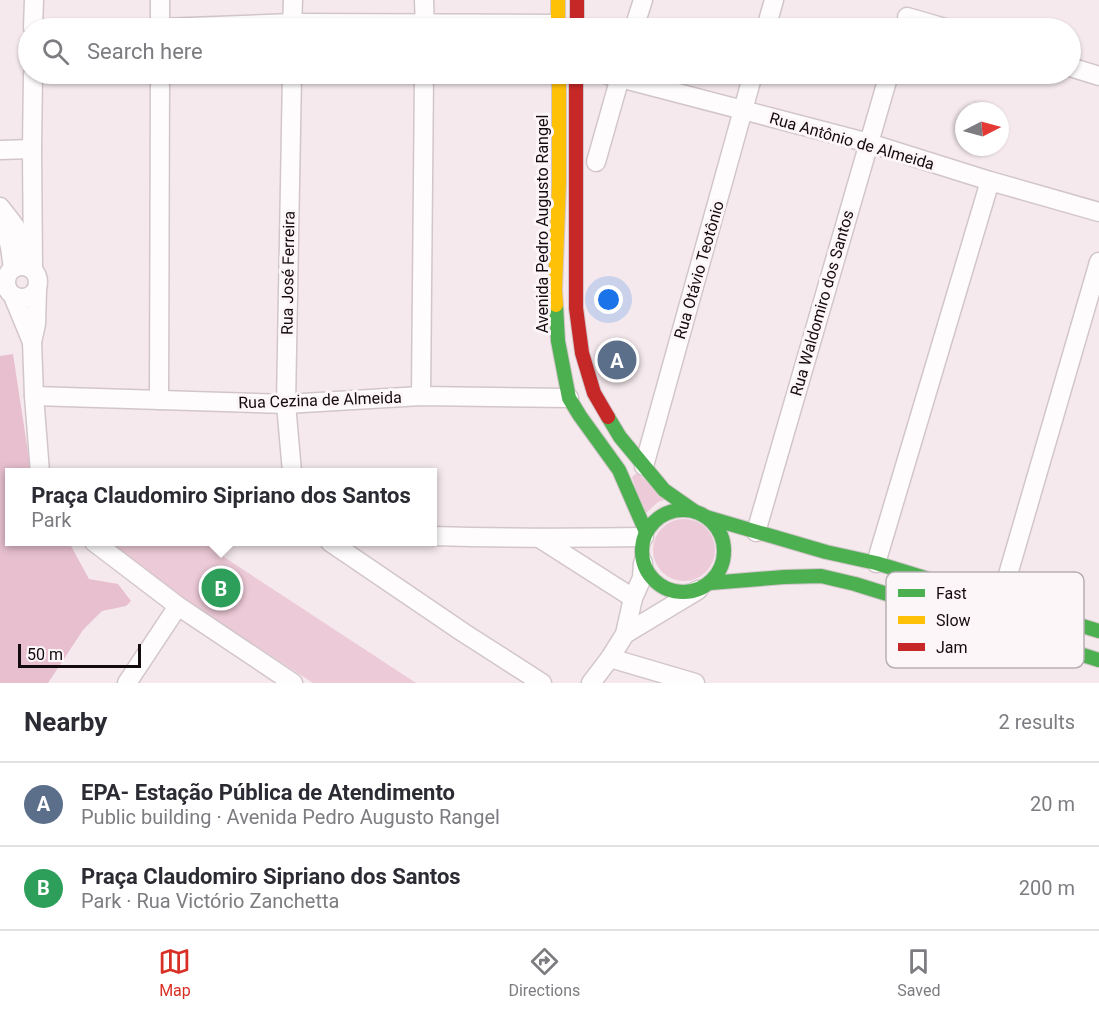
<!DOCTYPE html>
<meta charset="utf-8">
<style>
body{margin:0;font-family:Roboto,sans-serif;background:#f7f7f7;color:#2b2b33}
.compass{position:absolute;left:955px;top:102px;width:54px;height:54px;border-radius:50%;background:#fff;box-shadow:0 2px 4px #0004;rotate:84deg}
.scale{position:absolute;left:18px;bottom:15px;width:123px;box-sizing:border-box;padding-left:6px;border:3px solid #140b0f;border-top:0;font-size:16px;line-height:21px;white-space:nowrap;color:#140b0f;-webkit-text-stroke:4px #fcf6f8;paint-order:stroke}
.you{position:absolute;left:609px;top:300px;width:21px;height:21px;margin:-15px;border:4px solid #fff;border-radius:50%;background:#1a73e8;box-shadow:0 0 0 9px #1a73e833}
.badge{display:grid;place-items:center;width:39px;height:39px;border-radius:50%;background:#d93025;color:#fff;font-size:20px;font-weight:700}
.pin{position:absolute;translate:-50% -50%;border:3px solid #fff;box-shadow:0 2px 6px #0006}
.popup{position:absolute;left:5px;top:468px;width:432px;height:78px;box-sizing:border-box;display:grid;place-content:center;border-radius:0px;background:#fff;filter:drop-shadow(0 2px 4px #0005);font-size:20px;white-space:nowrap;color:#7c7c81}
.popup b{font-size:22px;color:#2b2b33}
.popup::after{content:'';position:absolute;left:50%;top:100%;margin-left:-12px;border:12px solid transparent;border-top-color:#fff}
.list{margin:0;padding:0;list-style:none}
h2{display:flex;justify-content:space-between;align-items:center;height:78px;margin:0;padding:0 24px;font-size:26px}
h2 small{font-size:20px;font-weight:400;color:#7c7c81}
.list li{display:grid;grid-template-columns:39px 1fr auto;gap:18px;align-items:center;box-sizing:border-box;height:84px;padding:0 24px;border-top:2px solid #e1e1e2}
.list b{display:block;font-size:22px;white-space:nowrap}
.list p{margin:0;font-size:20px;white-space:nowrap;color:#7c7c81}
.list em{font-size:20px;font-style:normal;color:#7c7c81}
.icon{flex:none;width:33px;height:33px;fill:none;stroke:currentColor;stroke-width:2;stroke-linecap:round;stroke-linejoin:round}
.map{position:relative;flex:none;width:1099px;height:683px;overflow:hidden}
.search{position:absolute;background:#fff;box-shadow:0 2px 4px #0004;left:18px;right:18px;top:18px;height:66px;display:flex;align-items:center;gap:15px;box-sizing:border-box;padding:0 21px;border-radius:33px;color:#7c7c81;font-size:22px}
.sheet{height:246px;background:#fff}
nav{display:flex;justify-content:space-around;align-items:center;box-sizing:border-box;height:84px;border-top:2px solid #e1e1e2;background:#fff;font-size:16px;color:#7c7c81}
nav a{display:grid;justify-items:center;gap:3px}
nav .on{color:#d93025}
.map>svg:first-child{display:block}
</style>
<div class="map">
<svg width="1099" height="683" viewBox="0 0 1099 683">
<rect width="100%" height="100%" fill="#f5e9ed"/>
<g fill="#edcad7">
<path d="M637 473 668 499 658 502 644 515 632 477Z"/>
<circle cx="684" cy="550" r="31"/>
<path d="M102 542H217L218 553 416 683H313L207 614 131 563Z"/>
</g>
<path fill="#e7bfcf" d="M13 354 31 472H10V542H67L71 546 89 579 118 584 131 601 126 606 102 611 83 630 48 683H0V356Z"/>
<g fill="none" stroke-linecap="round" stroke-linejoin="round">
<defs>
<g id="street">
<path d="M160 0V28"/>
<path d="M424 0 425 28"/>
<path d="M907 17 945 28"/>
<path d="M33 28 34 0"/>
<path d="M162 28 293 23 558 24"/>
<path d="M292 28 293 0"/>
<path d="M634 28 643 0"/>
<path d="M766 28 774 0"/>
<path d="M1070 67 1099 76"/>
<path d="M33 74 32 149 33 269"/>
<path d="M292 74 286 404 292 472"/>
<path d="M605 74 869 143 990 181 1099 212"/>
<path d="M0 150 32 149"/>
<path d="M596 162 621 74"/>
<path d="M0 207C17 229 21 230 25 258"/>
<path d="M2 216 10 247 13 268"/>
<circle cx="22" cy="282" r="16"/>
<path d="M37 290 36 324 32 342 34 396 40 472"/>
<path d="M13 296 32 342"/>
<path d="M34 396 286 404 421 396 569 398"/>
<path d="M421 396 424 74"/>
<path d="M159 400 160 74"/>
<path d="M644 466 753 74"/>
<path d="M756 532 889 74"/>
<path d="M433 536C503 538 574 538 644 537"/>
<path d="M539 538 633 598"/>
<path d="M94 542 178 606 293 683"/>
<path d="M330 542 464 633 542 683"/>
<path d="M876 563 990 181"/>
<path d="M1000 602 1099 262"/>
<path d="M625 634 698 590"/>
<path d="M610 658 695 683"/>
<path d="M127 683 178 606"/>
<path d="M591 683 610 658 625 634 633 598 642 578 643 563"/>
</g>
<g id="fast">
<path d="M556 305 558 341 569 398 580 416 619 470 646 532"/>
<path d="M608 417 620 437 664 490 694 511"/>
<circle cx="683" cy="551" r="41"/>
<path d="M706 517 826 552 876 563 1099 631"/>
<path d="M710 583 784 577 821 576 855 584 1099 660"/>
</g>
<g id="slow">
<path d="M558 0V28"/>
<path d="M556 305 555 290 559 183V74"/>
</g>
<g id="jam">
<path d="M577 0V28"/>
<path d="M576 74V308L582 353 594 393 608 417"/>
</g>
</defs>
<use href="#street" stroke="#d2c6ca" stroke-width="21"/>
<use href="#fast" stroke="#d2c6ca" stroke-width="16"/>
<use href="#slow" stroke="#d2c6ca" stroke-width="16"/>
<use href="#jam" stroke="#d2c6ca" stroke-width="16"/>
<use href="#street" stroke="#fefcfc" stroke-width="18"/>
<use href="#fast" stroke="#4caf50" stroke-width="14"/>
<use href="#slow" stroke="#ffc107" stroke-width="14"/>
<use href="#jam" stroke="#c62828" stroke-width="14"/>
</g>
<g text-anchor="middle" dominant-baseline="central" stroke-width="6" stroke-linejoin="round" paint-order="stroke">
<g font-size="16" fill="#140b0f" stroke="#fcf6f8">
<text transform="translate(852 141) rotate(16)">Rua Antônio de Almeida</text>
<text transform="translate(542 224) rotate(-90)">Avenida Pedro Augusto Rangel</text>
<text transform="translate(699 270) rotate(-74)">Rua Otávio Teotônio</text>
<text transform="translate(288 273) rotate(-89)">Rua José Ferreira</text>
<text transform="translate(822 303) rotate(-74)">Rua Waldomiro dos Santos</text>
<text transform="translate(320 400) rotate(-2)">Rua Cezina de Almeida</text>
</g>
</g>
<rect x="886" y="572" width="198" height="96" rx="9" fill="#fcf6f8" stroke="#b6b0b2" stroke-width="1.5"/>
<rect x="898" y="589" width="27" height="8" fill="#4caf50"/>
<rect x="898" y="616" width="27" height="8" fill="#ffc107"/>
<rect x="898" y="643" width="27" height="8" fill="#c62828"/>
<g font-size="16" fill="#140b0f">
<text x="936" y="599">Fast</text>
<text x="936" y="626">Slow</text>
<text x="936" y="653">Jam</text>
</g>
</svg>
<svg class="compass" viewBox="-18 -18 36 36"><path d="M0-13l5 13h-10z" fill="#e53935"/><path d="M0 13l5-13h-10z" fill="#7c7c81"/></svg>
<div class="scale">50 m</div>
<div class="you"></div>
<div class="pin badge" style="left:617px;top:360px;background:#5c6f8a">A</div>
<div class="pin badge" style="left:221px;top:588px;background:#2e9e5b">B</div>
<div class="popup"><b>Praça Claudomiro Sipriano dos Santos</b>Park</div>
<div class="search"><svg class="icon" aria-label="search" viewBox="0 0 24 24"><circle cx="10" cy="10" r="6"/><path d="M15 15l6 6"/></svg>Search here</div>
</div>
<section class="sheet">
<h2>Nearby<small>2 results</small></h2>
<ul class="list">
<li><span class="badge" style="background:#5c6f8a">A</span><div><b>EPA- Estação Pública de Atendimento</b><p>Public building · Avenida Pedro Augusto Rangel</p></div><em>20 m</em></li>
<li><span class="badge" style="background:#2e9e5b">B</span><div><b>Praça Claudomiro Sipriano dos Santos</b><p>Park · Rua Victório Zanchetta</p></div><em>200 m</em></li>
</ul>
</section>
<nav>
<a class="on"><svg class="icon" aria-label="map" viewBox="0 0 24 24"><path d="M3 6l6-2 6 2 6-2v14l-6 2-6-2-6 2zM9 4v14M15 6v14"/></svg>Map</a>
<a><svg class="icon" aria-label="directions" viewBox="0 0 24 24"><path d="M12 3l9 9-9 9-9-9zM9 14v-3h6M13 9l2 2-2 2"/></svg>Directions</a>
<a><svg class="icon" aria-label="saved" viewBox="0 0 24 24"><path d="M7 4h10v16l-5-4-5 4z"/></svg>Saved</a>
</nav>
